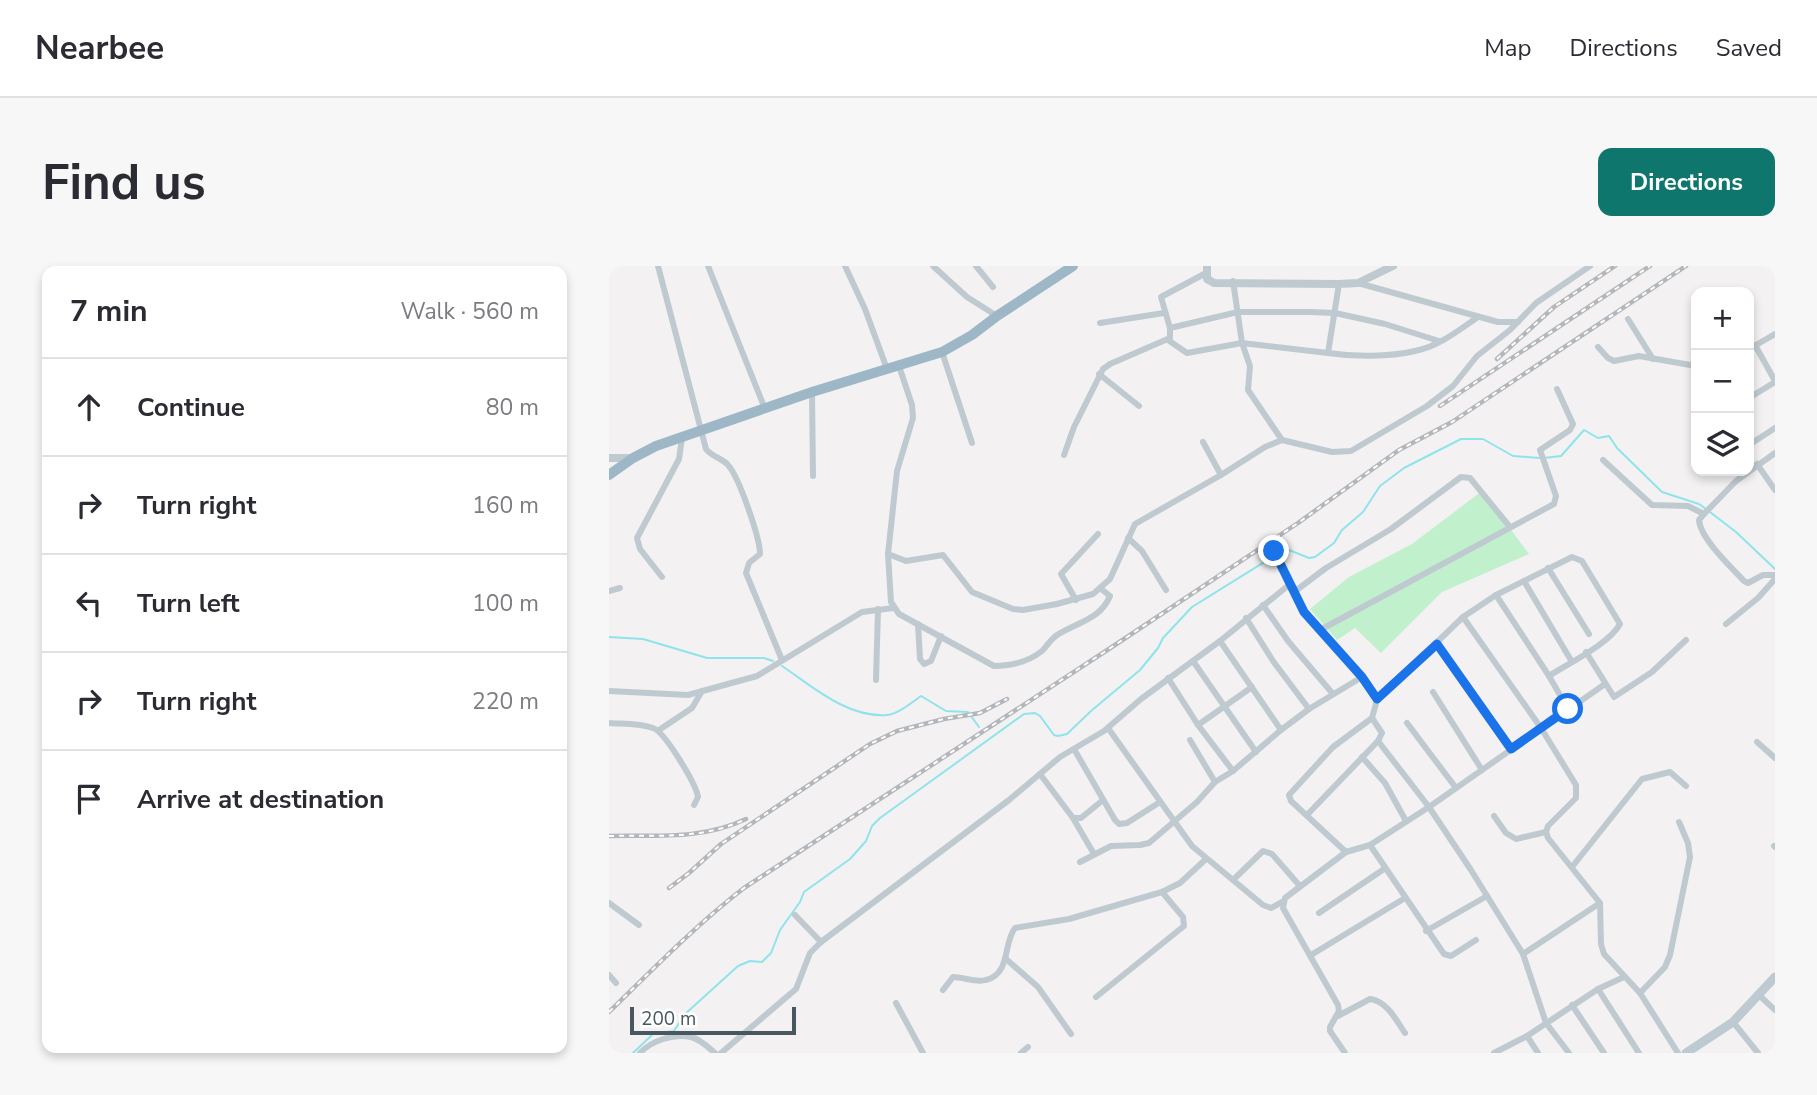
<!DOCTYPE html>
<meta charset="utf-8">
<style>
body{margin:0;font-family:"Nunito Sans",sans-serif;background:#f7f7f7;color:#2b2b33}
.controls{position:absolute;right:21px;top:21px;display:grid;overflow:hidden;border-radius:14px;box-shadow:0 4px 10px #0003}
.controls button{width:63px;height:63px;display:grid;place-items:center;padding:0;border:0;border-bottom:2px solid #e1e1e2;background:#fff;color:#2b2b33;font:35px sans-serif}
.scale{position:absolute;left:21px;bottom:18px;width:166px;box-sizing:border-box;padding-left:7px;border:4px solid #49575f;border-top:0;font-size:19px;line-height:24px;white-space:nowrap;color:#49575f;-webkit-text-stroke:5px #fff;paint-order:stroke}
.stop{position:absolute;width:21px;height:21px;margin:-16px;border:5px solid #1a73e8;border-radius:50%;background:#fff}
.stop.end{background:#1a73e8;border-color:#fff;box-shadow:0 2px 7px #0008}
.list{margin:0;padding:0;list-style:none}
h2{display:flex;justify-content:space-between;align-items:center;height:91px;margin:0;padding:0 28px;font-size:30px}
h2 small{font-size:23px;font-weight:400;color:#7c7c81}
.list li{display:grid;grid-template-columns:46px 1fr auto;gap:21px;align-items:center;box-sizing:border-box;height:98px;padding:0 28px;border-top:2px solid #e1e1e2}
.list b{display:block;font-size:26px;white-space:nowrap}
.list em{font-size:23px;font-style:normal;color:#7c7c81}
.icon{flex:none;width:38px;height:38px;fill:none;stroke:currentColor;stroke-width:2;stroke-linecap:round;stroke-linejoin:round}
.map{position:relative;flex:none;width:1166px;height:787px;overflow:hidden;border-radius:14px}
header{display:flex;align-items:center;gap:42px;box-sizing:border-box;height:98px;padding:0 35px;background:#fff;border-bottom:2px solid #e1e1e2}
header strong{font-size:33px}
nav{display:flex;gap:38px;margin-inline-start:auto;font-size:24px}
.intro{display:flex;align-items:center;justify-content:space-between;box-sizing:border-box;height:168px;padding:0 42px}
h1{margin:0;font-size:49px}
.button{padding:18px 32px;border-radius:14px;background:#0f766e;color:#fff;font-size:24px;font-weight:700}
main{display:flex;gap:42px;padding:0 42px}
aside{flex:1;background:#fff;border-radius:14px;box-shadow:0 4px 10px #0003}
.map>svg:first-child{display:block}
</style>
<header>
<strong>Nearbee</strong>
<nav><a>Map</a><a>Directions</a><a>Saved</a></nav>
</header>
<div class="intro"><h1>Find us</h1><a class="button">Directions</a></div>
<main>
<aside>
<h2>7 min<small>Walk · 560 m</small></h2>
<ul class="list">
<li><svg class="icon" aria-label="ahead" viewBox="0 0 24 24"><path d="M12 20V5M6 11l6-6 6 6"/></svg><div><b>Continue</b></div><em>80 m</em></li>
<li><svg class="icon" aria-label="right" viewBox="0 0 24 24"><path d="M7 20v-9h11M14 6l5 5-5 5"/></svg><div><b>Turn right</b></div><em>160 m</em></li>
<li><svg class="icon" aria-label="left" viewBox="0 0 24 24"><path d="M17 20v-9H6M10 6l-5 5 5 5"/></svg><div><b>Turn left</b></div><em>100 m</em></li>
<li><svg class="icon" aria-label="right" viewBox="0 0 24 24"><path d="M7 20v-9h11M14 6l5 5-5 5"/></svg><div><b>Turn right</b></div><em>220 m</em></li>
<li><svg class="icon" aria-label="arrive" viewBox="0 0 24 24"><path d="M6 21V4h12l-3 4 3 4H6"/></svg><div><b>Arrive at destination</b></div></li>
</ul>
</aside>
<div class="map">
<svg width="1166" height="787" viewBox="0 0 1166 787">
<rect width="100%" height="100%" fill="#f3f1f2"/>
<path fill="#c1f0cd" d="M873 225 920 288 833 326 772 387 746 362 728 374 701 343 740 311 803 278Z"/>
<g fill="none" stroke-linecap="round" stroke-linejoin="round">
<g stroke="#8fe4ec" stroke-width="2">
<path d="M935 192 952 190 975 164 989 172 1000 170 1008 182 1053 226 1090 238 1097 243"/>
<path d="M1101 246 1127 266 1166 303"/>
<path d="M670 287 680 284 700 292 706 291 725 277 733 264 754 246 771 220 795 202 852 173H874L904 190 930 192"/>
<path d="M0 371 34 373 98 392H155L164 395"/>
<path d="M173 400C203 420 238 452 278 449 289 448 302 437 312 430L337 445 359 446 370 461"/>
<path d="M24 787 44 768 65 765 76 748 129 700 141 695 153 696 162 687 171 664 191 636 195 626 241 593 257 575 263 560 271 552 415 448 426 447 431 450 445 469 449 470 458 468 482 445 531 404 549 382 554 372 583 341 665 290"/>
</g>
<g stroke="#bfcad0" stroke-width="6">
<path d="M49 0 97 183C103 191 113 192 119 199 130 211 151 272 151 288L140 297 137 307 173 394"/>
<path d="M99 0 156 143"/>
<path d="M236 0 256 43 278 103"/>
<path d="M324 0 358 31 388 50"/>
<path d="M367 0 384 21"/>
<path d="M624 15 633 77 641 100 639 124 673 174"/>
<path d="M749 17 889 56H909"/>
<path d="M1019 53 1044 93"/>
<path d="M491 57 555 47"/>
<path d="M561 62 629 46H702L726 47 776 58 830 75"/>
<path d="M559 74 578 87 633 77 719 87 730 18"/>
<path d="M1146 79 1166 115"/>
<path d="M989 81 999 92 1005 95 1030 90 1087 100"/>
<path d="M1140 83 1166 68"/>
<path d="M333 86 363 177"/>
<path d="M719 87C746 91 780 91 806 85 829 81 850 64 869 51"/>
<path d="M290 100 303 139 304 152 288 205 279 288 282 336 290 348 385 400C402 400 419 396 433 385 438 380 442 373 448 369 468 356 491 354 501 330L491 322"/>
<path d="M490 108 530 140"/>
<path d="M203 126 204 210"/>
<path d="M1140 132 1166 116"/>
<path d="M594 176 612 209"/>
<path d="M1140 179 1166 162"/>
<path d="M455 189 465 161 494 103 501 98 561 72V62L552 31 597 7"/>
<path d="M994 194 1043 239 1079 240 1095 248 1127 215 1166 187"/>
<path d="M1148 198 1166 224"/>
<path d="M1095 248 1090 254C1091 272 1122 301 1135 315L1139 317 1154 309H1166"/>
<path d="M519 272 533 285 557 324"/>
<path d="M667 273 666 290 695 346 753 411 768 434 763 452 773 467 769 475 698 549"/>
<path d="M279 288 297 295 334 289 363 326 404 343 414 344 448 338 484 328 501 313 526 258 612 209 656 181 673 174 723 186 742 185 818 140 844 120 868 90 901 64 927 37 981 0"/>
<path d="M939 302 980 368"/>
<path d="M53 311 31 283 28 272 70 193 73 172"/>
<path d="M915 315 963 396"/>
<path d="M0 325 11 322"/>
<path d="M685 326 717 302 782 263 852 211 861 212 901 261"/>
<path d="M887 329 940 410"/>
<path d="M467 334 452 308 489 268"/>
<path d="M654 339 679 375 724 428"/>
<path d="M854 351 932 462 967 519V532L939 560 937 566 939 572 991 637 992 678 995 688 1031 727 1069 787"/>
<path d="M637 352 664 395 700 443"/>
<path d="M309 358 311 393 315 398 322 395 332 370"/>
<path d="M1117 358 1149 332 1166 313"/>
<path d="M711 364 945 238 947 230 931 184 961 164 964 158 948 123"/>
<path d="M611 375 672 464"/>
<path d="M828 378 903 483"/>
<path d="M977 386 1005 431 1043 406 1077 374"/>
<path d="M584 395 647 486"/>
<path d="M559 412 589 459 624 505"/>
<path d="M267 414 269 343"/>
<path d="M0 425 79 429 148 410 253 346 284 342"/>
<path d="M824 426 873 504"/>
<path d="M768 434 854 351 887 329 963 291 973 295 1011 358C1000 378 960 397 940 410L959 443"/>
<path d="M0 457C14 458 31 457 44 462 56 466 87 518 89 531L85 539"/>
<path d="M798 457 847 522"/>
<path d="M589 459 643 421"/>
<path d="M499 462 583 580 654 639 662 642 673 636"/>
<path d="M50 464 83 442 93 425"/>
<path d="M581 474 606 516"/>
<path d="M769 475 820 541 862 604 914 688 937 757 960 787"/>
<path d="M1148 476 1166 492"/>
<path d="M465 483 506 554 510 558 518 557 551 536"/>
<path d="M753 491 776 517 797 555"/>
<path d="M431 508 464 552H472L494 534"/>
<path d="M885 550 897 567 907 573 937 566"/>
<path d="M464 552 485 588"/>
<path d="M761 579 835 688 842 690 867 674"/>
<path d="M1165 580 1166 581"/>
<path d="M737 586 682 535 680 529 724 481 763 452"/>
<path d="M471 596 502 580 531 579 540 577 588 536 606 516 624 505 672 464 700 443 753 411"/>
<path d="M963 601 1033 513 1061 506 1077 520"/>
<path d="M624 614 654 585 663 588 690 619"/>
<path d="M0 637 30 659"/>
<path d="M710 647 775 603"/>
<path d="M186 649 212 676"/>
<path d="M817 665 878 630"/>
<path d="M914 688 991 637"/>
<path d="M702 689 796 632"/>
<path d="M397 693 429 721 462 768"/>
<path d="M0 709 7 717"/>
<path d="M989 723 1030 787"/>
<path d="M334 724 344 711C355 711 367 717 377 714 402 708 394 677 406 662L460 653 553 626 571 617 597 593"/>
<path d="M1031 727 1056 701 1061 689 1081 591 1079 577 1070 556"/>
<path d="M1151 730 1166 744"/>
<path d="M487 731 575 660 574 651 553 626"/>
<path d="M287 737 314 787"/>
<path d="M963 739 995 787"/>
<path d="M729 750 761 733C778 735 787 754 796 767"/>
<path d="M1124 756 1149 787"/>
<path d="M918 770 929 787"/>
<path d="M31 787C42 775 65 767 82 771 91 773 99 781 106 787"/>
<path d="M112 787 187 723 201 687 212 676 400 534 451 491 495 465 532 433 611 375 681 318"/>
<path d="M412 787 419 781"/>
<path d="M736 787 721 765V761L730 745 729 739 674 642 676 632 737 586 761 579 820 541 996 418"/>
<path d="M885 787 918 770 989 723 1015 711"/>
</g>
<g stroke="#bfcad0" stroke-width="8">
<path d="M598 0V13L605 17 730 18 749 17 784 0"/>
<path d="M0 192H24"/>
</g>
<path stroke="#bdcad2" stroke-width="9" d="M1077 787 1124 756 1166 711"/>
<path stroke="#9eb7c7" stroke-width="10" d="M0 209 24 192 47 180 203 126 333 86 363 69 388 50 464 0"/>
<defs>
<g id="rail">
<path d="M888 93 945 41 1006 0"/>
<path d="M831 140 1041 0"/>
<path d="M0 570C48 569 93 574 137 553"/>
<path d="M60 622 80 607 112 578 261 478 288 465 335 453 371 447 398 433"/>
<path d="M0 746C44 703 87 659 135 622L509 377 689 257 790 184 843 156 1077 0"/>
</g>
</defs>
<use href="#rail" stroke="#b3b7bb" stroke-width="4.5"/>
<use href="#rail" stroke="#fff" stroke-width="2" stroke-dasharray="5" stroke-linecap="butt"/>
</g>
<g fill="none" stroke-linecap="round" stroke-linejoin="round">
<path stroke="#1a73e8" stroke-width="9" d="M665 285 695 346 753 411 768 433 828 378 902 483 959 443"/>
</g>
</svg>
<div class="controls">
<button>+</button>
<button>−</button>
<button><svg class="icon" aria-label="layers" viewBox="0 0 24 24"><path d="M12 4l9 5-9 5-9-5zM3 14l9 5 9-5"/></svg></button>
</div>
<div class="scale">200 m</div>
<div class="stop" style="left:959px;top:443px"></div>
<div class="stop end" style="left:665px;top:285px"></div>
</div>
</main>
